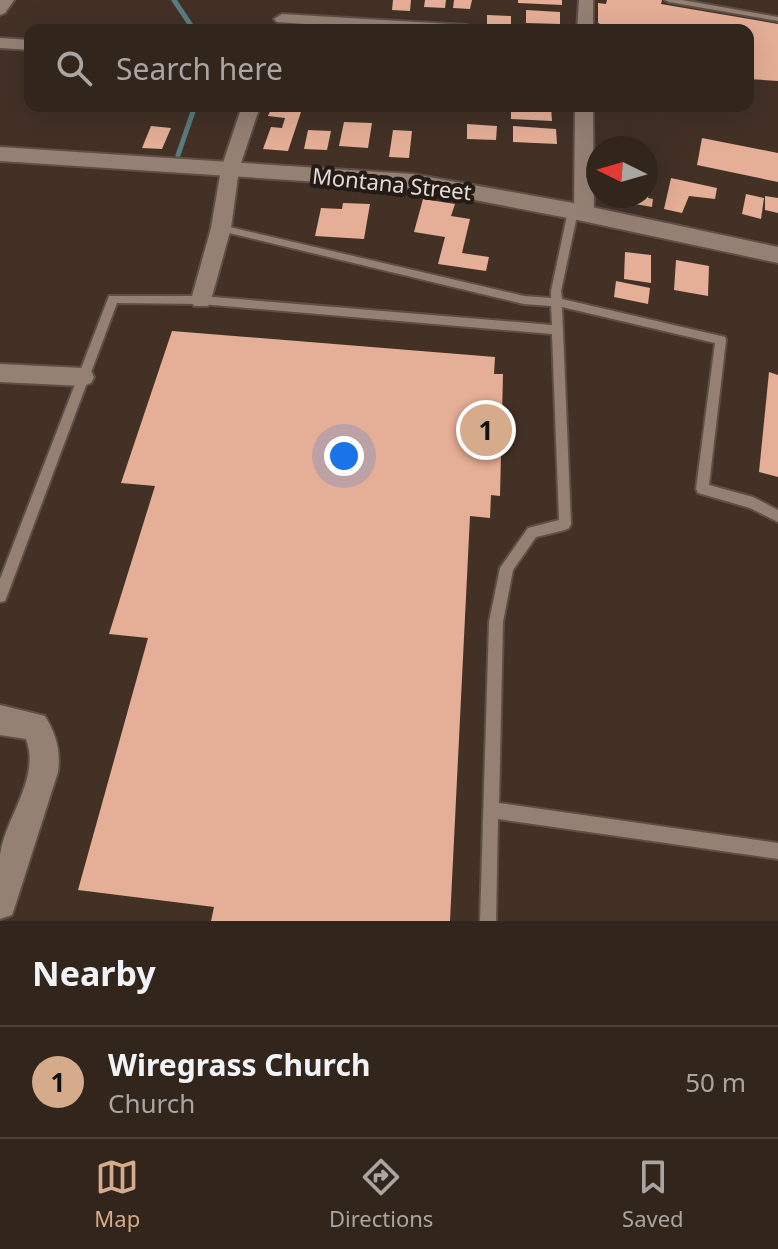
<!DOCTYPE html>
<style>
body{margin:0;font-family:"Noto Sans",sans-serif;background:#3d3129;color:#f1f3f6}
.compass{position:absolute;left:586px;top:136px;width:72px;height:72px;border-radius:50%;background:#32251c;box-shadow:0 8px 32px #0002;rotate:275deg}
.you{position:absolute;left:344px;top:456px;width:28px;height:28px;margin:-20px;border:6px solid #fff;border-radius:50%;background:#1a73e8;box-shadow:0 0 0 12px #1a73e833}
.badge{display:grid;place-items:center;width:52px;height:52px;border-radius:50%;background:#d6ab8b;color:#111;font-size:26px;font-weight:700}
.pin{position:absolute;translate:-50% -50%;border:4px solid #fff;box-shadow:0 2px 8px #0006}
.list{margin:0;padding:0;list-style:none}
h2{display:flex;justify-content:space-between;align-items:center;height:104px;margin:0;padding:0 32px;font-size:34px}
h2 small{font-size:26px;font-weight:400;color:#a8a5a3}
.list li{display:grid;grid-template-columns:52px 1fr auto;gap:24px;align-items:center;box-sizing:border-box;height:112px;padding:0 32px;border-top:2px solid #4d423b}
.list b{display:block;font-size:30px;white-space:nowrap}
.list p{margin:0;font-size:26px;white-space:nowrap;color:#a8a5a3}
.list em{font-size:26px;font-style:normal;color:#a8a5a3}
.icon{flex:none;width:44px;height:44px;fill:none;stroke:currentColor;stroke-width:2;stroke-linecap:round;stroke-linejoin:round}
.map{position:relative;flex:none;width:778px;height:921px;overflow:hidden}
.search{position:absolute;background:#32251c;box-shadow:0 8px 32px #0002;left:24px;right:24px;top:24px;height:88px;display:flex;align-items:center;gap:20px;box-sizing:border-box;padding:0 28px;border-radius:16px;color:#a8a5a3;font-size:30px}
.sheet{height:216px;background:#32251c}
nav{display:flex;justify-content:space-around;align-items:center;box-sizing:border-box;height:112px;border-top:2px solid #4d423b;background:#32251c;font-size:22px;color:#a8a5a3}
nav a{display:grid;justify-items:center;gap:4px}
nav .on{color:#d6ab8b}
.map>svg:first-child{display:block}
</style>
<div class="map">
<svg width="778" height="921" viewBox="0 0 778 921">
<rect width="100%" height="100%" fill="#433126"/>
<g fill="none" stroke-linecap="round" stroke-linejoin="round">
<g stroke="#587c7f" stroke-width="5">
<path d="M174 0 194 30"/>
<path d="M178 155 195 106"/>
</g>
</g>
<g fill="#e5ae96">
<path d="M393 0H411L410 11 392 10Z"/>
<path d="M425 0H446L445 8 424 7Z"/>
<path d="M454 0H472L470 9 453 8Z"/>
<path d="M518 0H562V5L518 3Z"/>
<path d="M607 0H662L661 4 778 24V81L748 79V30H627L608 27 598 23V3L606 4Z"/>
<path d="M526 10 560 12V24L526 23Z"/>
<path d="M487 15 511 16V28L487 27Z"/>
<path d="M285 106H303L288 151 263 149 271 127 282 128 285 118 268 116 271 109 283 110Z"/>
<path d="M511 106 551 107 552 121 511 119Z"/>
<path d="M344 122 372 123 368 148 339 146Z"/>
<path d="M467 124 497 126 496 140 467 139Z"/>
<path d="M151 126 171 128 162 149 142 148Z"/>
<path d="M513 126 556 129 557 144 513 142Z"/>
<path d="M308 130 331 131 327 150 304 149Z"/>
<path d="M393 130 412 131 409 158 389 157Z"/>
<path d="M702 138 778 153V182L697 165Z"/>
<path d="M671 178 717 188 715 199 689 196 682 213 664 209Z"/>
<path d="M646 179 651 180 648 198 653 199 652 207 624 202 625 196H646Z"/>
<path d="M746 194 764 198 761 219 742 214Z"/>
<path d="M765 196 778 198V213L765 210Z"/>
<path d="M423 199 455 204 451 216 470 219 462 253 489 257 486 271 438 264 445 237 414 232Z"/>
<path d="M343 203 370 204 364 239 315 236 321 208 342 209Z"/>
<path d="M625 252 651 255V283L624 279Z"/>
<path d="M676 260 709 266 708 296 674 290Z"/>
<path d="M616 281 650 288 648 304 614 297Z"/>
<path d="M172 331 495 357 494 374H503L500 496 491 495 490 518 470 516 450 921H211L214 907 78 890 148 638 109 634 155 486 121 483Z"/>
<path d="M769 372 778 375V477L759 472Z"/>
</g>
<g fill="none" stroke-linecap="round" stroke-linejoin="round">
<defs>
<g id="service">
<path d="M665 0H682L778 17V21L669 2Z"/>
<path d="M573 208 578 211 561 291 562 299 725 337 726 340 709 485 753 497 778 510V522L750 508 698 493 696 489 715 343 562 307 571 524 569 528 565 530 536 537 513 570 503 622 499 803 778 843V859L498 819 496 921H480L489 622 500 568 528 528 559 520 552 334 201 304 117 303 7 596 5 601 0 602V579L109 296H201L552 325 551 306 524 304 221 231 216 228 218 226 221 225 524 296 551 298V291L568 211Z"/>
</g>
<g id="minor">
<path d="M0 0H14L5 13 0 15Z"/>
<path d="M579 0H593V30H577Z"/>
<path d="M282 14 467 25 475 30H389L277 22 274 19Z"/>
<path d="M0 38 30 40V50L0 48Z"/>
<path d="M242 106H260L239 169 231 228 211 300 208 306H194L191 300 211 228 221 169Z"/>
<path d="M575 106H593L594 213 584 220 574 213Z"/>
<path d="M0 364 83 368 91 371 94 377 91 383 83 386 0 382Z"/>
<path d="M0 705 45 716C56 734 61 751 58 772L16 903 12 915 0 919C0 899 0 876 0 855 5 818 41 778 26 739L0 735Z"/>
</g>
<path id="tertiary" d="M0 147 412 174 573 203 778 247V263L573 219 412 188 0 161Z"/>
</defs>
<use href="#service" stroke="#5e4e45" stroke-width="4"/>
<use href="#minor" stroke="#5e4e45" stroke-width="4"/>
<use href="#tertiary" stroke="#5e4e45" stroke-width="4"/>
<use href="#service" fill="#958074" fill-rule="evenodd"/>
<use href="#minor" fill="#958074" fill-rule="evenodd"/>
<use href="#tertiary" fill="#958074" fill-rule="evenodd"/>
</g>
<g text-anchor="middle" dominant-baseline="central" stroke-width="8" stroke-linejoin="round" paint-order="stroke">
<g font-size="22" fill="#e5d9d2" stroke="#231b16">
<text transform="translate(392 183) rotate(6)">Montana Street</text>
</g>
</g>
</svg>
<svg class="compass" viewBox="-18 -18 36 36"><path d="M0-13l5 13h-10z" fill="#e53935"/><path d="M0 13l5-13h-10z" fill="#a8a5a3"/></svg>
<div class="you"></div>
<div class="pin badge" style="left:486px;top:430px">1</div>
<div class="search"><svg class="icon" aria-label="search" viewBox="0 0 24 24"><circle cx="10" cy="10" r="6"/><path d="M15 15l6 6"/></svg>Search here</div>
</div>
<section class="sheet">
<h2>Nearby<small></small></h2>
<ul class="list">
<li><span class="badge">1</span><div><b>Wiregrass Church</b><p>Church</p></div><em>50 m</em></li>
</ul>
</section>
<nav>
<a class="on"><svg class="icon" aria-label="map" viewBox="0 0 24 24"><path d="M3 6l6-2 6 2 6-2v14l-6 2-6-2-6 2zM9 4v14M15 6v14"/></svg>Map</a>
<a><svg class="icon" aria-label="directions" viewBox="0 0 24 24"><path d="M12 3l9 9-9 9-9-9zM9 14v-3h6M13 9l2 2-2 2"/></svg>Directions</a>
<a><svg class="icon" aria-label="saved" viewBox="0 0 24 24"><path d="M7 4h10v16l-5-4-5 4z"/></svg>Saved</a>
</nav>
